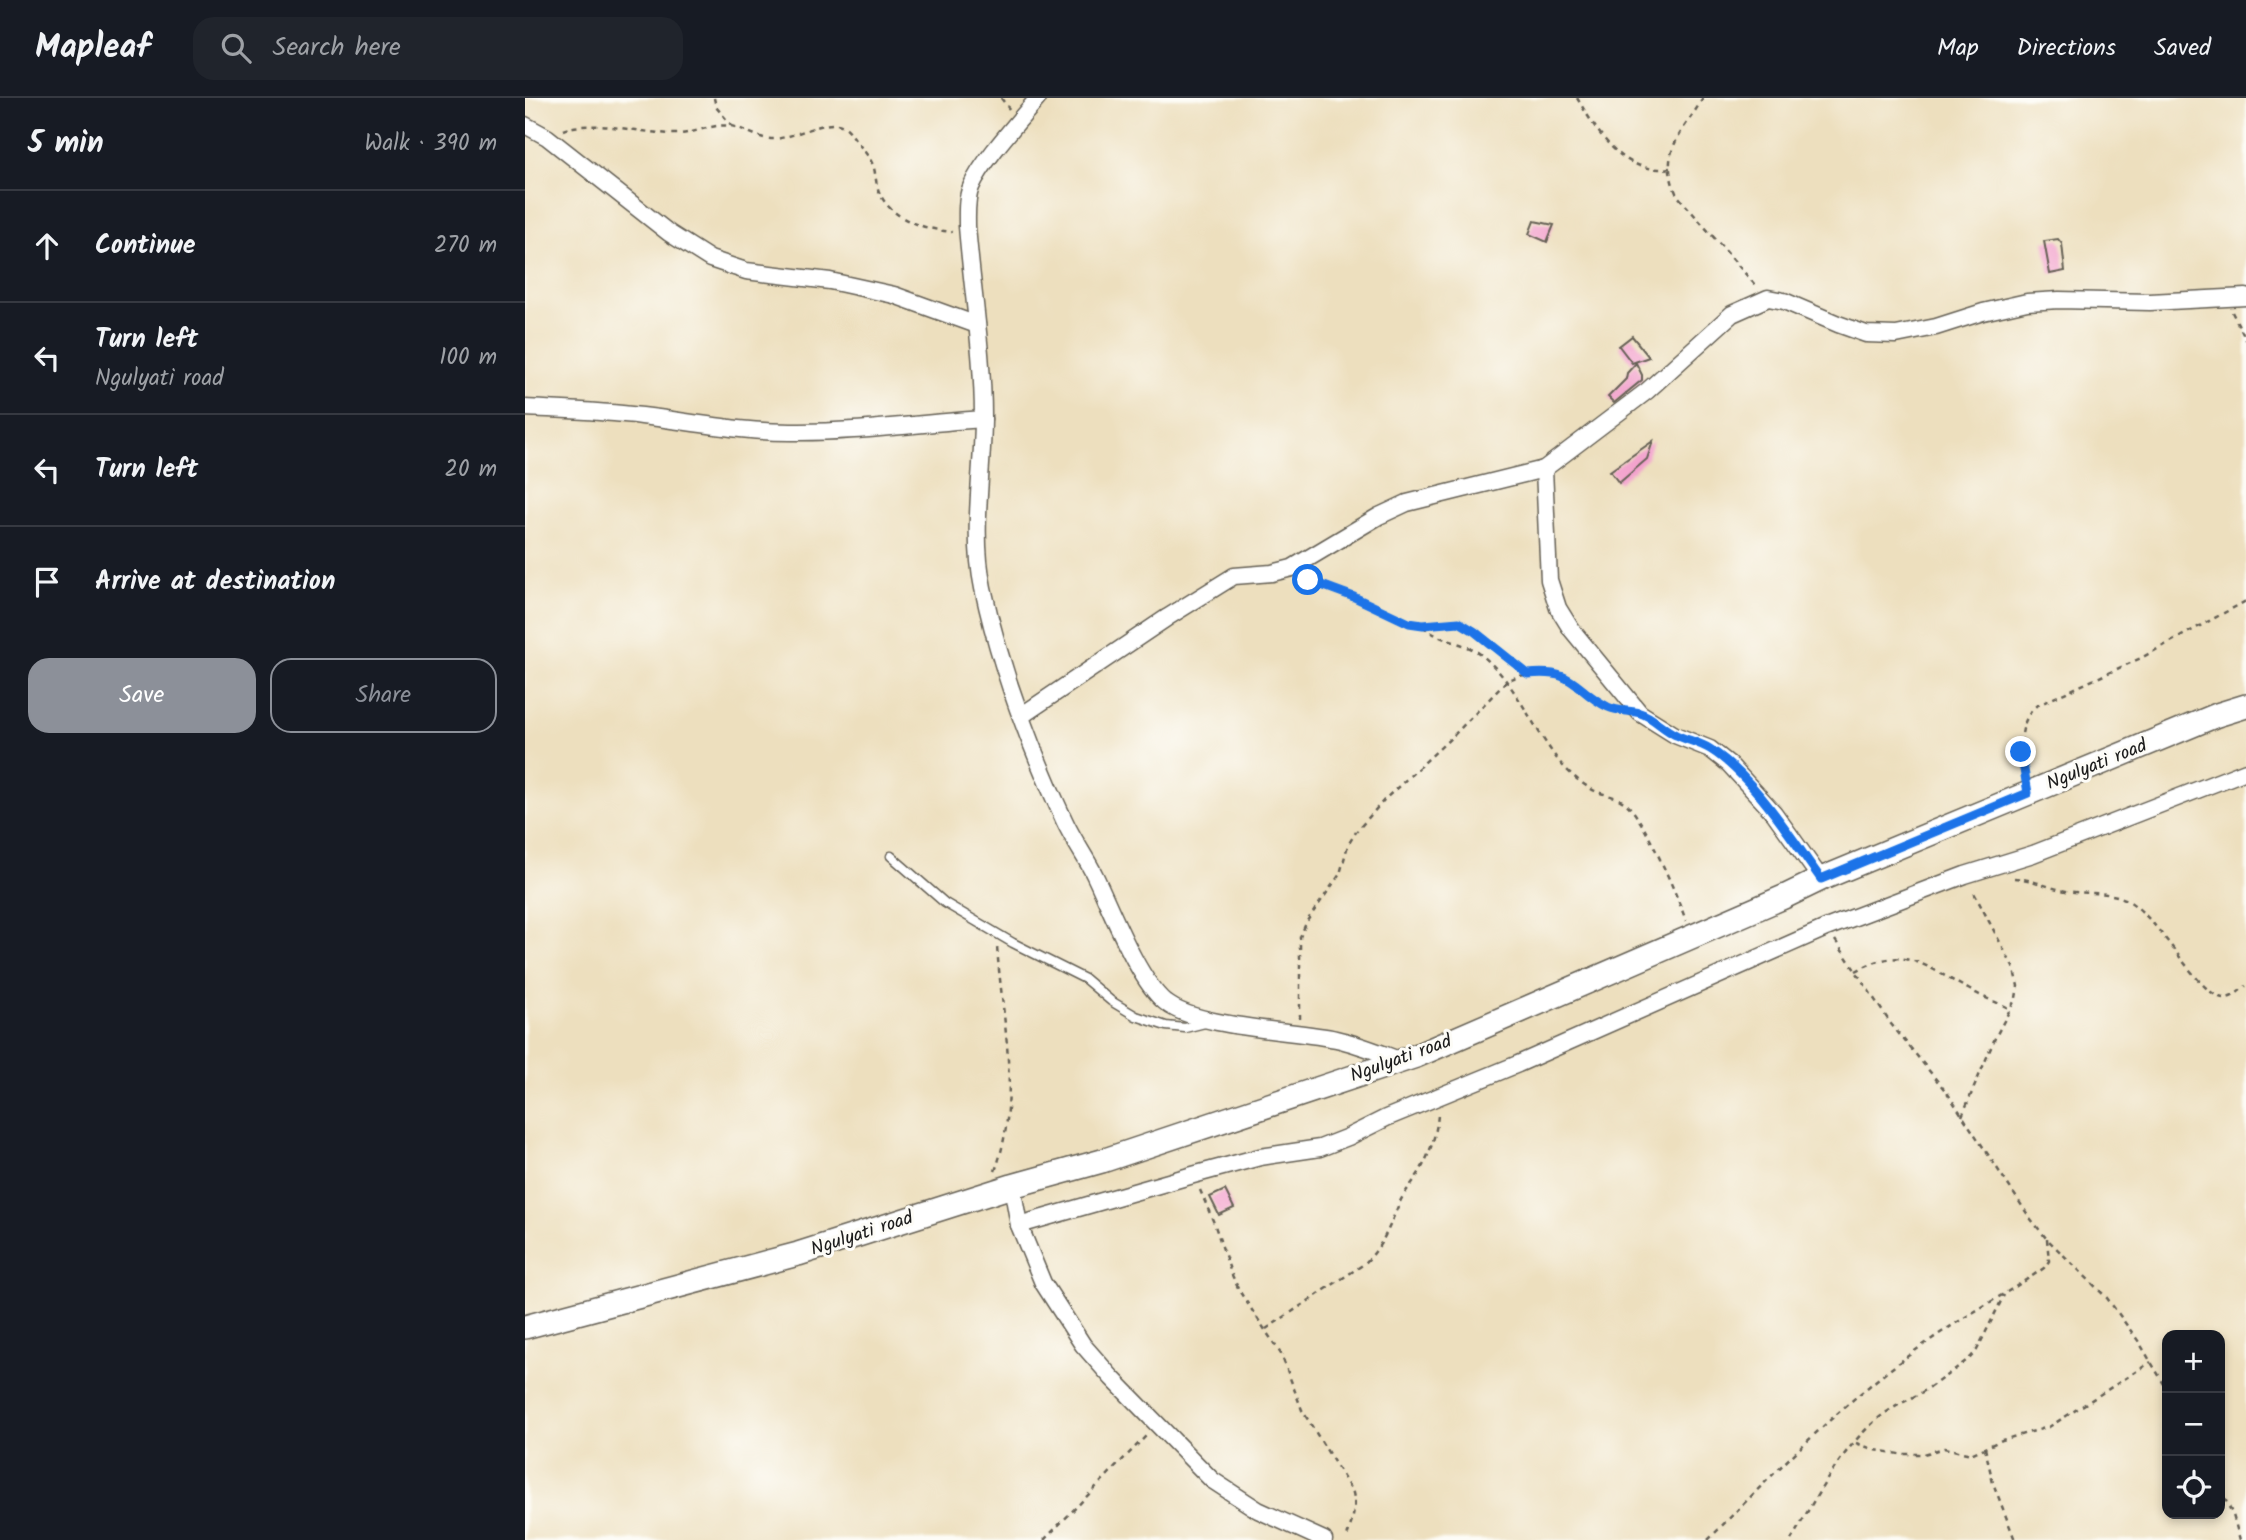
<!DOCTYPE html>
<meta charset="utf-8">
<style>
body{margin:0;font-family:Kalam,sans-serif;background:#20242c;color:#f1f3f6}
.controls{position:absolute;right:21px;bottom:21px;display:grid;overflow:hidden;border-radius:14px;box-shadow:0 4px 10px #0003}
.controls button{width:63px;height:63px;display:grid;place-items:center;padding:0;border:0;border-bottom:2px solid #363941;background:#171b24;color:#f1f3f6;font:35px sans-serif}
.stop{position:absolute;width:21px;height:21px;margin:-16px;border:5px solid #1a73e8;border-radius:50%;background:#fff}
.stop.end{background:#1a73e8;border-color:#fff;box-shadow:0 2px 7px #0008}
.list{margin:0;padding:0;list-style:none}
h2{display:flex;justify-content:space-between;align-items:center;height:91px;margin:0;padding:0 28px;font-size:30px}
h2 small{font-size:23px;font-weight:400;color:#9ea1a6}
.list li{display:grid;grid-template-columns:46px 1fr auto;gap:21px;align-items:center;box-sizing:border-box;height:112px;padding:0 28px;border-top:2px solid #363941}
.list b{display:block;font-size:26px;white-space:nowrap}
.list p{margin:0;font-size:23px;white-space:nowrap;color:#9ea1a6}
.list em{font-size:23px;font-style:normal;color:#9ea1a6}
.actions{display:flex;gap:14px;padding:21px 28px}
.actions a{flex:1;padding:16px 0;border:2px solid #8c9099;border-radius:21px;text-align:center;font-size:24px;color:#8c9099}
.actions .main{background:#8c9099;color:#fff}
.icon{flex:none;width:38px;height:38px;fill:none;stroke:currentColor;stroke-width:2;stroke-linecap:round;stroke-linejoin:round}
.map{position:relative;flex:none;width:1721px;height:1442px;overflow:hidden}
header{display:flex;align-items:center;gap:42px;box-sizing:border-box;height:98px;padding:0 35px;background:#171b24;border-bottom:2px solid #363941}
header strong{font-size:33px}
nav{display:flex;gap:38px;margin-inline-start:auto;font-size:24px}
.search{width:490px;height:63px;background:#20242c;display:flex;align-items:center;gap:18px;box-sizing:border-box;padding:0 24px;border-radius:21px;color:#9ea1a6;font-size:26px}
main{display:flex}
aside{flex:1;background:#171b24}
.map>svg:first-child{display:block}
</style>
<header>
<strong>Mapleaf</strong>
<div class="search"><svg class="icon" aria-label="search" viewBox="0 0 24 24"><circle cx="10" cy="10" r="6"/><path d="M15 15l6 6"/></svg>Search here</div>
<nav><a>Map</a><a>Directions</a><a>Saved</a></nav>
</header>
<main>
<aside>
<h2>5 min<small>Walk · 390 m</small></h2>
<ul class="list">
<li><svg class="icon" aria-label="ahead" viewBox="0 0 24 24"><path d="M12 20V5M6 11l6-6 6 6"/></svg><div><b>Continue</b></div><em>270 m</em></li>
<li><svg class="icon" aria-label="left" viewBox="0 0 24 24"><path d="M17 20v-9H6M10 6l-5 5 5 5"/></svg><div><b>Turn left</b><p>Ngulyati road</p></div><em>100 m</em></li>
<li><svg class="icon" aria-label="left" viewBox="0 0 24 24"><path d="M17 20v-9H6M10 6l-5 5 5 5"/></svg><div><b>Turn left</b></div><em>20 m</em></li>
<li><svg class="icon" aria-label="arrive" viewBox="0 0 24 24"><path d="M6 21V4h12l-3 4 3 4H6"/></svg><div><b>Arrive at destination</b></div></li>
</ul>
<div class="actions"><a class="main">Save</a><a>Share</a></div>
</aside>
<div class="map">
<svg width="1721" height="1442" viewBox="0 0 1721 1442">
<rect width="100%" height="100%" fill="#fdfcf7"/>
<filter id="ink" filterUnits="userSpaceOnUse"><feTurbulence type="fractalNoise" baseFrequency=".0143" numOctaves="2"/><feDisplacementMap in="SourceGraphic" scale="14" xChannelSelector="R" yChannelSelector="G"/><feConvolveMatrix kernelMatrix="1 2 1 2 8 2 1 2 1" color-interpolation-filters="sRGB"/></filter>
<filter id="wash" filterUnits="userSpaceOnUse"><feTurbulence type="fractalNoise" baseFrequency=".00686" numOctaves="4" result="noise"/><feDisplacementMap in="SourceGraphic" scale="28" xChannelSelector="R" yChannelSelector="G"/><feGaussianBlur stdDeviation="1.57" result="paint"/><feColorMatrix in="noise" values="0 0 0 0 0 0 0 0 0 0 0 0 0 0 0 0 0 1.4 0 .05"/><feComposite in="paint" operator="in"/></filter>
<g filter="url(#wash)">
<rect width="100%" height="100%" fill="#eddfbe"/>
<g id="blocks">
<g fill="#f3a3cd">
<path d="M1009 123 1029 127 1022 144 1004 136Z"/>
<path d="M1533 141 1537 146 1540 173 1525 176 1519 143Z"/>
<path d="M1107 238 1124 259 1107 265 1094 248Z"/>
<path d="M1111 265 1117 277V282L1089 305 1083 299 1101 281 1102 275Z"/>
<path d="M1128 343 1122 361 1094 385 1085 373Z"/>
<path d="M700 1092 709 1110 694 1117 685 1099Z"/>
</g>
</g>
</g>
<g filter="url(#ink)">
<use href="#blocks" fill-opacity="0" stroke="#656055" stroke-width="2"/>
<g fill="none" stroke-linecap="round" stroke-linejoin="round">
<defs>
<path id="lane" d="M366 758 420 805 488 845 560 881 586 903 611 918 641 928 660 930 680 925"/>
<g id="street">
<path d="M513 0C494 23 457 63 446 89 441 101 442 115 442 128 447 191 458 255 458 319 458 376 446 433 458 490 475 570 505 649 539 722 548 742 561 759 570 778 586 811 613 882 640 904 671 930 768 932 811 941 834 946 855 955 877 963"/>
<path d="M0 27 22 39 144 135 185 161 221 173 305 183 369 197 452 227"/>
<path d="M0 310C39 312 78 313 117 318 167 324 216 334 266 334 331 335 394 325 458 321"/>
<path d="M1019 371 1024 482 1033 510 1046 531 1115 615 1150 637 1185 651 1204 666 1249 715 1296 781"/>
<path d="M496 618 643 519 709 478 747 475 767 470 854 418 882 405 1019 371 1122 293 1207 216 1243 200 1259 203 1313 226 1341 236 1371 237 1411 229 1458 214 1502 204 1534 202 1625 204 1721 199"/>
<path d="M487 1088 494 1127 518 1185 558 1247 587 1280 687 1382 733 1412 799 1442"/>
<path d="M494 1127 668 1077 735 1059 795 1050 823 1039 861 1020 993 966 1301 830 1440 777 1508 756 1721 673"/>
</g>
<path id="secondary" d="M0 1229 273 1156 487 1088 577 1063 891 958 1261 798 1296 781 1692 617 1721 608"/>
</defs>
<use href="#lane" stroke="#656055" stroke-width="11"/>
<use href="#street" stroke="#656055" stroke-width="19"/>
<use href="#secondary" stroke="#656055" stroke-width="26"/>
<g stroke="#656055" stroke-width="2.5" stroke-dasharray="5 5" stroke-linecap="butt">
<path d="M189 0 191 9 207 28"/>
<path d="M476 0 484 11"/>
<path d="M1052 0C1073 35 1098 78 1145 70"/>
<path d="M1178 0C1158 35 1132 53 1152 97L1231 188"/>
<path d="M38 32C67 20 121 37 154 36 171 35 188 25 206 28 221 31 231 40 246 41 266 42 302 19 318 28 324 30 328 39 332 44 338 52 346 60 349 70 351 79 351 88 355 96 368 123 401 131 427 134"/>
<path d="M1707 214 1721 242"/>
<path d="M780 480 829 499 884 525 898 528 934 524 949 533 1002 575"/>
<path d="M898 528C917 546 940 542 959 559 991 587 1005 624 1030 658 1039 671 1056 686 1070 693 1080 697 1091 698 1100 705 1118 717 1153 799 1161 823"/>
<path d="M1499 675C1496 650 1492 626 1511 608L1616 560 1721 503"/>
<path d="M1489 780C1506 781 1520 788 1536 792 1556 797 1581 792 1600 801 1633 817 1672 896 1698 900 1707 901 1714 893 1721 888"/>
<path d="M1310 842 1366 926 1423 996 1505 1120 1521 1140 1582 1200 1614 1244 1642 1291"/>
<path d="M1331 873C1380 845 1401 869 1445 892 1457 899 1471 904 1484 910"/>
<path d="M775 921V839L782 823 815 776 823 747 831 734 859 702 929 637 982 583C1002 573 1032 571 1051 585 1065 595 1075 608 1092 612"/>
<path d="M1437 1018 1470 940 1491 900 1493 888 1488 869 1447 791"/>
<path d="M470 1073C497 1000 477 923 472 848"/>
<path d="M675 1092 689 1125 706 1175 715 1194 756 1256 777 1312 828 1395C832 1412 826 1426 821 1442"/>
<path d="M741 1231 839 1166C858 1148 864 1129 874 1106 879 1094 889 1084 895 1073 904 1058 912 1035 913 1016"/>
<path d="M1331 1345 1350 1352 1375 1356H1399L1419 1350 1446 1356 1477 1342 1524 1329 1626 1264"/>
<path d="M1460 1350 1468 1385 1490 1442"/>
<path d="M1695 1391 1708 1417 1715 1442"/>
<path d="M519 1442 623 1336"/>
<path d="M1183 1442C1252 1372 1320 1301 1401 1245 1439 1218 1480 1197 1519 1170L1524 1163 1522 1141"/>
<path d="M1266 1442C1291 1400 1316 1350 1355 1319 1370 1307 1387 1301 1402 1291 1417 1281 1432 1270 1446 1259L1452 1252 1479 1197"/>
</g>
<use href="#lane" stroke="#fff" stroke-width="8"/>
<use href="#street" stroke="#fff" stroke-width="16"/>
<use href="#secondary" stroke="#fff" stroke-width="23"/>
</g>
</g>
<g fill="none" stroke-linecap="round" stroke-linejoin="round" filter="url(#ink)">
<path stroke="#1a73e8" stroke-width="9" d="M783 482 829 499 884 525 898 527 934 524 949 533 1003 576C1052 571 1048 592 1083 609 1094 614 1104 612 1115 615 1127 618 1139 632 1151 637 1162 642 1175 645 1185 651 1227 677 1267 741 1296 781L1503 695 1496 654"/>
</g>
<g text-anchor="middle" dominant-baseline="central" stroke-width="6" stroke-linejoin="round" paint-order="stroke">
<g font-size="19" fill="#1c1c1c" stroke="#fdfcf7">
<text transform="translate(1572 667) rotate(-22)">Ngulyati road</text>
<text transform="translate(876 961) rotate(-20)">Ngulyati road</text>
<text transform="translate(337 1136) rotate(-18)">Ngulyati road</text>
</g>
</g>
</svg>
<div class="controls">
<button>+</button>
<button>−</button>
<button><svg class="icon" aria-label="locate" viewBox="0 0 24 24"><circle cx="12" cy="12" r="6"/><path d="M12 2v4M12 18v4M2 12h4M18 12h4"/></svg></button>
</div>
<div class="stop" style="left:783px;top:482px"></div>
<div class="stop end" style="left:1496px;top:654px"></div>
</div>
</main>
